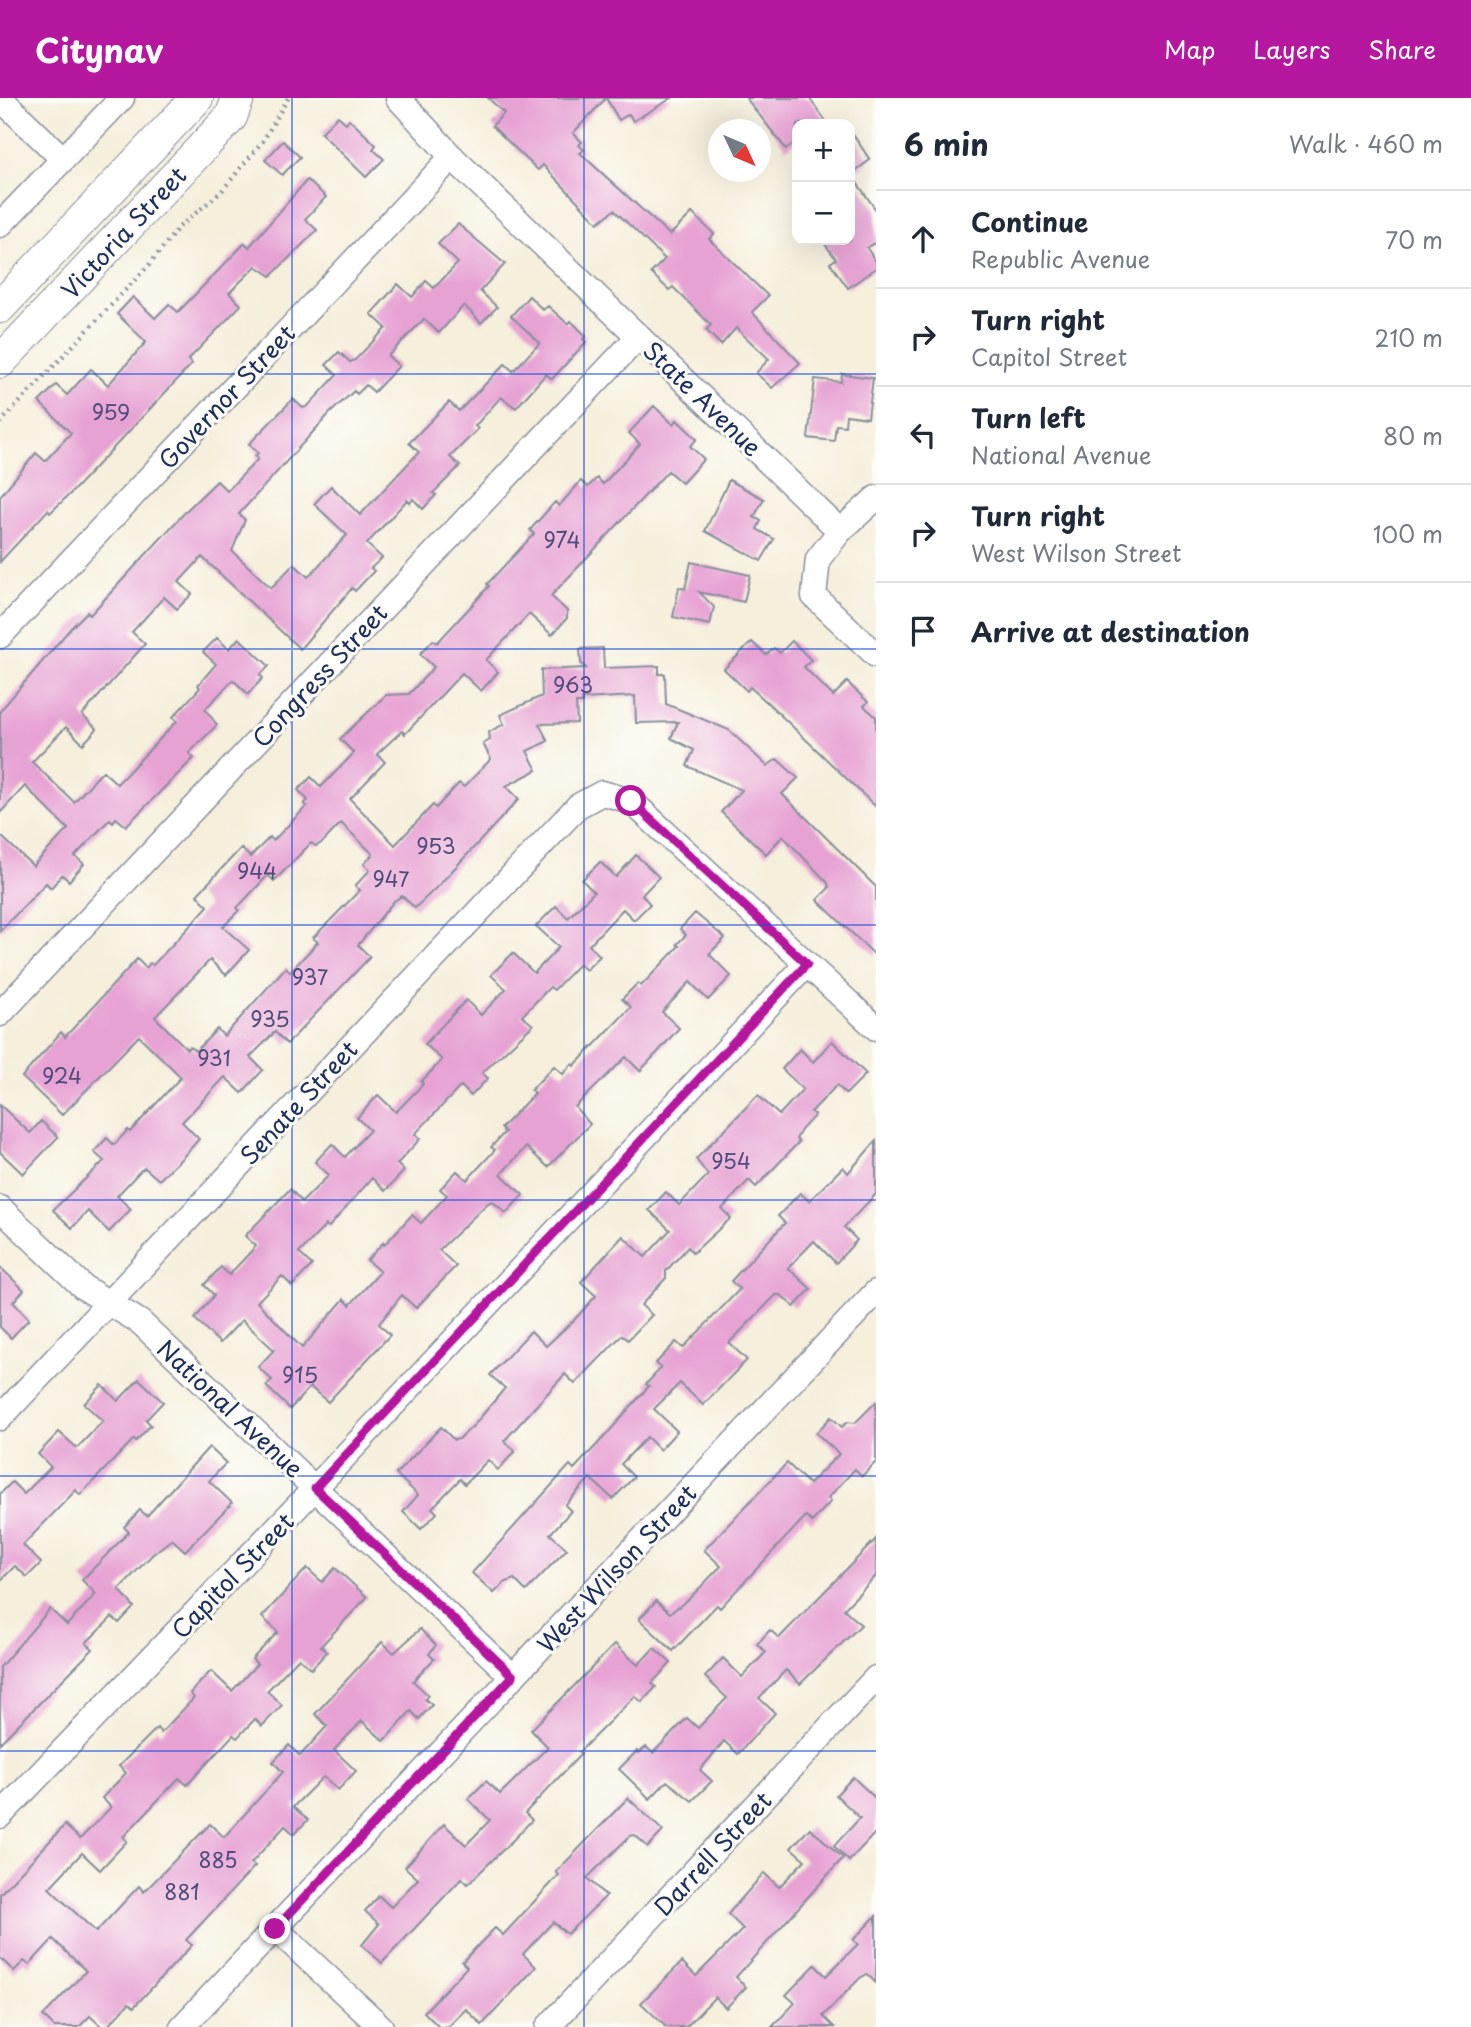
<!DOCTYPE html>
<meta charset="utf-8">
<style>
body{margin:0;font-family:"Playpen Sans",sans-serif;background:#f6f6f7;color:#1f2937}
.controls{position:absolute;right:21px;top:21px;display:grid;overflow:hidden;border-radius:14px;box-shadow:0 7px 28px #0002}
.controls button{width:63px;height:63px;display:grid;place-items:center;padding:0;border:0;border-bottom:2px solid #e0e1e3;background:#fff;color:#1f2937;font:35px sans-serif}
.compass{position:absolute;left:708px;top:21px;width:63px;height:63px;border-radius:50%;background:#fff;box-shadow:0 7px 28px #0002;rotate:134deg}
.stop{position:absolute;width:21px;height:21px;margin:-16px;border:5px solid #b5179e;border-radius:50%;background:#fff}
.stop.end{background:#b5179e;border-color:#fff;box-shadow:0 2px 7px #0008}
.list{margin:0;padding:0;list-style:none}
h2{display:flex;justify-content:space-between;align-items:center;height:91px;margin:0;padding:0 28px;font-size:30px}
h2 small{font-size:23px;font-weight:400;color:#747a83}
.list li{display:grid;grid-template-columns:46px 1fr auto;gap:21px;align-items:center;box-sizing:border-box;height:98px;padding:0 28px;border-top:2px solid #e0e1e3}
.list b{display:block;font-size:26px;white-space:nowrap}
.list p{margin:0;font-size:23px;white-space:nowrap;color:#747a83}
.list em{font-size:23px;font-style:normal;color:#747a83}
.icon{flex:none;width:38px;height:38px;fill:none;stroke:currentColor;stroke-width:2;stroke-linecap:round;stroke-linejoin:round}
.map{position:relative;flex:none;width:876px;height:1929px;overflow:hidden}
header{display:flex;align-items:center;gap:42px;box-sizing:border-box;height:98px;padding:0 35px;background:#b5179e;color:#fff}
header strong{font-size:33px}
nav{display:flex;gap:38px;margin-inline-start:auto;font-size:24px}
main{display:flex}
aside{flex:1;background:#fff}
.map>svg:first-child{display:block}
</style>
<header>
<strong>Citynav</strong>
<nav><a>Map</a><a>Layers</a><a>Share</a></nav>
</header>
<main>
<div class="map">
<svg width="876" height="1929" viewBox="0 0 876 1929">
<rect width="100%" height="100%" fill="#fdfcf7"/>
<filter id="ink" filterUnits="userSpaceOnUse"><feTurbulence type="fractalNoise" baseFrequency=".0143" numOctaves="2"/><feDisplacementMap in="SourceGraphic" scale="14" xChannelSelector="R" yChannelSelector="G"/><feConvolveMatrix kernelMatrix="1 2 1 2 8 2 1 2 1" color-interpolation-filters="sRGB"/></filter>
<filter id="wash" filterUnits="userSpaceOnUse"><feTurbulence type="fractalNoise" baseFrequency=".00686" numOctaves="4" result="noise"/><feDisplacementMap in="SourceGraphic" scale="28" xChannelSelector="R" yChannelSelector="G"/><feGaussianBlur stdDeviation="1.57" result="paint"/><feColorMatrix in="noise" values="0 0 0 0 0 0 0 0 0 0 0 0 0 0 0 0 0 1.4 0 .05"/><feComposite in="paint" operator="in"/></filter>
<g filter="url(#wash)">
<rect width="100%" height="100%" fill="#f5efdb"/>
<g id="blocks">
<g fill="#e7a2d4" fill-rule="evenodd">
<path d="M488 0H672L633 23 629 16 619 22 606 0 573 35 582 44 579 47 584 52 580 55 670 137 692 115 714 136 709 141 768 198 752 214 800 265 772 290 756 275 769 261 736 230 721 247 706 232 711 227 673 189 669 192 651 175 665 161 614 112 598 125 543 67 538 72 492 28 504 15Z"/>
<path d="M746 0H809L828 26H797V43L786 51Z"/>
<path d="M338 18 346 25 349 21 376 47 373 51 384 61 366 79 321 35Z"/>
<path d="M850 32 870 62 851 76 876 112V144L867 150 876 164V170L848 190 830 165 836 161 822 142H850Z"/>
<path d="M283 43 300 59 282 77 265 62Z"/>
<path d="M307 82 326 99 305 121 317 132 271 178 256 168 229 195 241 207 188 262 192 266 73 393 50 415 48 412 0 464V398L36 355 45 363 71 335 39 304 56 287 67 297 91 271 108 287 146 244 117 216 133 199 155 220 169 206 178 214 245 145 249 149Z"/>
<path d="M458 126 505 166 480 193 497 209 481 225 464 207 439 235 424 221 388 258 399 268 374 294 366 287 357 296 354 293 330 315 239 416 245 422 232 453 271 490 294 466 308 479 347 437 314 406 331 388 360 417 419 354 409 345 449 304 459 313 505 266 513 273 540 245 511 218 529 198 543 212 548 208 568 226 571 223 586 238 583 241 586 244 552 281 546 276 516 310 501 299 475 328 478 331 450 359 460 368 433 395 436 397 423 411 413 401 410 405 407 402 374 438 367 446 382 460 371 470 374 473 355 493 352 490 300 551 202 459 179 484 192 496 177 511 164 499 132 534 145 546 82 617 97 631 83 646 66 629 32 664 74 704 103 673 117 686 177 623 173 619 200 590 198 587 216 566 203 554 217 540 229 551 239 540 269 568 260 577 263 580 248 596 233 582 205 611 217 627 189 655 194 660 126 728 116 720 113 724 110 721 75 758 84 766 69 783 62 777 51 790 46 785 0 833V737L33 768 68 731 25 688 0 715V613L70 531 87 514 90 517 188 411 217 383 227 393 258 361 255 358 258 355 249 346 293 301 303 310 308 308 337 277 326 267 339 254 350 264 355 262 386 230 371 216 398 186 412 199 426 183 434 190 458 165 438 146Z"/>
<path d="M842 276 873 280 868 320 846 317 845 328 836 327 834 343 808 340 815 281 841 284Z"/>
<path d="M654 308 673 326 677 322 697 341 690 348 704 361 682 385 668 373 551 498 567 513V520L552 537 529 516 486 562 498 574 481 593 462 575 405 636 402 633 377 656 385 664 350 701 395 747 433 707 436 710 459 685 464 689 491 661 483 646 490 642 489 634 504 626 500 617 542 598 541 572 586 570 581 565 580 551 603 550 604 570 659 568V576H665L666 606 729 632 767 668 777 661 798 680 782 696 876 789V858L817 802 829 790 828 785 783 738 766 756 721 714 742 692 687 668 694 652 671 640 678 624 636 625 635 598 582 601V605H576L577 625 539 626 548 643 527 653 537 672 506 688 519 701 439 787 415 810 402 798 394 803 358 847 370 859 287 946 275 934 250 959 263 972 242 995 225 979 182 1024 199 1041 182 1060 159 1082 145 1070 141 1072 117 1098 131 1111 109 1134 88 1113 72 1130 53 1112 104 1063 94 1054 107 1040 114 1047 128 1032 130 1034 181 979 139 938 62 1017 22 979 61 934 65 939 137 861 146 870 150 865 153 867 189 829 208 808 197 797 241 750 250 759 270 739 273 743 307 708 304 706 308 702 298 692 311 679 321 689 354 655 340 641 386 597 409 596 434 569 420 556 433 542 437 545 474 505 489 488 487 486 534 436 530 432 555 404 559 408 581 383 588 389 597 380 603 386 640 346 629 335ZM341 725 373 756 364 766 370 772 355 788 360 792 313 840 318 844 290 874 286 869 224 938 217 931 196 953 190 948 187 951 155 919 210 862 226 877 249 852 223 829 239 812 237 810 268 777 274 783 311 745 316 748 323 744Z"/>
<path d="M729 382 764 401 754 419 761 423 757 431 774 441 761 463 705 433Z"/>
<path d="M691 464 750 477 744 504 699 494 714 509 710 527 673 519 679 489 685 491Z"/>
<path d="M792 543 811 562 804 569 833 598 847 584 868 604 864 608 876 619V709L769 606 750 589 747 593 724 571 752 544 766 557 774 550 780 555Z"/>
<path d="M636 757 659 779 642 797 650 806 634 822 623 811 589 847 600 858 586 872 579 866 554 892 550 889 522 918 533 927 482 975 488 980 471 998 461 988 415 1036 420 1041 397 1066 404 1073 385 1093 372 1080 329 1129 326 1127 299 1155 312 1167 292 1188 282 1178 257 1204 302 1250 344 1201 350 1207 380 1174 367 1162 383 1145 384 1147 412 1117 421 1125 447 1097 440 1091 457 1073 467 1082 495 1052 491 1049 505 1034 501 1030 535 995 531 992 554 968 563 976 572 966 574 968 631 909 622 901 638 885 641 888 679 848 677 846 686 837 680 831 695 815 725 840 709 856 731 878 708 902 690 884 662 914 679 930 657 955 640 973 626 959 575 1009 590 1026 548 1069 526 1049 501 1076 523 1097 506 1115 492 1103 488 1105 439 1152 456 1168 416 1210 402 1197 379 1226 390 1237 328 1304 310 1289 290 1311 266 1288 272 1282 258 1269 274 1252 242 1222 220 1245 195 1221 214 1197 204 1187 221 1169 229 1177 256 1148 245 1138 290 1091 302 1104 329 1077 315 1064 332 1046 345 1059 370 1032 357 1020 378 997 396 1014 423 986 421 984 442 962 425 946 466 902 481 917 506 891 491 877 513 855 534 875 559 849 536 828 556 808 568 820 594 794 582 782 600 764 616 779Z"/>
<path d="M832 943 866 976 846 996 837 987 811 1014 815 1017 801 1032 796 1041 799 1044 756 1089 749 1082 722 1111 731 1120 693 1155 688 1149 666 1173V1180L641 1207 652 1217 628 1242 622 1237 575 1286 565 1276 504 1343 515 1353 498 1372 488 1362 465 1386 460 1381 432 1410 437 1415 421 1431 403 1414 418 1397 396 1376 441 1329 454 1342 459 1341 475 1326 505 1290 490 1277 531 1233 546 1248 575 1221 596 1198 581 1184 623 1138 645 1159 670 1132 649 1112 666 1094 679 1107 708 1077 696 1061 758 997 779 1017 803 991 782 971 800 951 813 964Z"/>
<path d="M0 1007 30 1035 41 1023 58 1039 23 1076 0 1054Z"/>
<path d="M876 1043V1096L844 1129 857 1142 836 1165 814 1143 788 1170 811 1191 794 1209 781 1197H776L729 1245 747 1262 703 1307 680 1285 654 1311 677 1333 660 1352 647 1339 621 1366 634 1379 613 1401 590 1380 565 1407 571 1413 550 1436 567 1451 526 1493 514 1481 504 1485 494 1495 472 1475 570 1367 574 1371 606 1337 649 1288 646 1286 661 1270 656 1265 676 1244 683 1250 740 1191 731 1183 785 1125 778 1118 800 1095 809 1103 843 1069 848 1075Z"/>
<path d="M0 1169 24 1192 13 1204 29 1221 11 1240 0 1229Z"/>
<path d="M139 1281 163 1304 146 1322 151 1327 136 1343 134 1341 80 1397 76 1392 23 1447 41 1465 27 1479 15 1468 0 1483V1396L12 1384 24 1396 51 1369 38 1356 59 1334 77 1350 103 1323 84 1306 102 1287 118 1303Z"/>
<path d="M876 1304V1364L862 1378 855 1371 828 1400 831 1403 812 1424 806 1418 720 1510 717 1507 673 1553 639 1521 656 1503 670 1515 689 1501 721 1468 704 1452 787 1365 809 1386 839 1356 816 1335 831 1319 842 1329 847 1324 855 1325Z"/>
<path d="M209 1349 226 1365 209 1383 232 1405 185 1453 172 1441 153 1456 119 1491 134 1509 119 1525 112 1519 86 1545 93 1551 0 1645V1569L50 1511 67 1527 96 1496 82 1482 129 1434 124 1429 140 1412 147 1418Z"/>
<path d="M876 1441V1478L844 1511 861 1527 800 1586 786 1572 759 1600 775 1615 738 1656 724 1643 700 1672 712 1683 692 1703 667 1683 650 1701 619 1671 637 1653 639 1655 646 1649 653 1655 687 1620 698 1630 727 1600 705 1579 723 1560 742 1579 766 1554 757 1546 770 1532 779 1540Z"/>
<path d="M307 1470 322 1484 335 1470 367 1499 321 1548 327 1554 311 1571 299 1560 267 1593 282 1607 262 1628 255 1621 237 1640 233 1637 187 1687 179 1680 123 1739 127 1743 100 1772 82 1755 49 1790 96 1834 139 1788 144 1794 210 1726 224 1739 283 1674 273 1664 289 1647 300 1658 327 1628 315 1616 382 1544 394 1555 420 1531 436 1547 429 1556 434 1561 413 1583 428 1597 425 1601 432 1607 419 1621 411 1613 384 1643 362 1623 334 1652 356 1673 338 1692 324 1679 321 1681 293 1709 308 1722 294 1736 285 1728 251 1765 255 1768 186 1842 192 1847 134 1909 129 1905 107 1929H102L90 1918 79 1929H54L43 1918 86 1873 53 1841 29 1867 24 1863 14 1873 0 1860V1796L65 1727 80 1741 111 1709 102 1700 126 1675 119 1668 157 1630 161 1635 194 1600 190 1595 211 1573 232 1593 257 1566 252 1561 278 1534 262 1519Z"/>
<path d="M615 1546 638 1567 654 1550 671 1565 652 1585 656 1589 642 1604 635 1598 579 1654 581 1656 525 1715 532 1722 514 1741 468 1786 462 1780 382 1865 362 1847 379 1826 365 1813 379 1798 391 1809 418 1781 405 1769 444 1726 466 1747 490 1722 468 1701 486 1683 500 1696 548 1649 531 1632Z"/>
<path d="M853 1679 876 1701V1734L849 1763 834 1748 860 1720 836 1697Z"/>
<path d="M628 1700 663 1733 648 1749 635 1737 630 1738 587 1780 606 1798 567 1836 553 1824 523 1856 536 1869 482 1927 466 1911 448 1929H439L424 1914 467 1869 462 1864 495 1830 503 1837 559 1777 556 1774Z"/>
<path d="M810 1730 843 1760 736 1879 746 1889 726 1910 715 1899 686 1929H666L641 1905 682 1864 696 1878 743 1831 728 1816 764 1775 779 1789 805 1762 791 1750Z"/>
<path d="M876 1818V1885L867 1876 860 1880 823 1918 834 1929H772L795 1905 786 1897 815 1867 826 1878 858 1846 853 1842Z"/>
</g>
</g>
</g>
<g filter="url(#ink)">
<use href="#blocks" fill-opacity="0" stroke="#888f9c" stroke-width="2"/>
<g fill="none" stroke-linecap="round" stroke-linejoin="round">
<defs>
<g id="minor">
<path d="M0 0 63 61"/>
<path d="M398 0 452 59 840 433 818 461 814 498 876 557"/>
<path d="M0 127 122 0"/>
<path d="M840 433 876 400"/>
<path d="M0 538 452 59"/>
<path d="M0 916 639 238"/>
<path d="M0 1110 83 1189 140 1224 513 1579"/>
<path d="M0 1320 578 708 602 695 631 703 876 930"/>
<path d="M0 1718 315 1390 807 866"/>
<path d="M276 1831 381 1929"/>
<path d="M182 1929 876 1194"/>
<path d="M548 1929 876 1580"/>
</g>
<g id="major">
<path d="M0 209 197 0"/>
<path d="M0 264 231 19 238 0"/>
</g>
</defs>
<use href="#minor" stroke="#888f9c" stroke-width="27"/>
<use href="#major" stroke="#888f9c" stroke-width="34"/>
<path stroke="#888f9c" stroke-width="4.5" stroke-dasharray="2 5" stroke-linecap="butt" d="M0 325 149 167 178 130 221 94 263 43 288 0"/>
<use href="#minor" stroke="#fff" stroke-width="24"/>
<use href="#major" stroke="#fff" stroke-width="32"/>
</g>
</g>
<g fill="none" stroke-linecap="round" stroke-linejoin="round" filter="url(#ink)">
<path stroke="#b5179e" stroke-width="9" d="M275 1831 513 1578 315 1390 807 866 631 703"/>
</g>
<path fill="none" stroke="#1d4ed8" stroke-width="2" stroke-opacity="0.55" d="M292 0V1929M584 0V1929M0 276H876M0 551H876M0 827H876M0 1102H876M0 1378H876M0 1653H876"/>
<g text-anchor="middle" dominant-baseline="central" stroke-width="6" stroke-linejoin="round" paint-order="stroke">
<g font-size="21" fill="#4e4c7c">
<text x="111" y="313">959</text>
<text x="562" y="441">974</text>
<text x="573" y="586">963</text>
<text x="436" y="747">953</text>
<text x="257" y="772">944</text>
<text x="391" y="780">947</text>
<text x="310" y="878">937</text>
<text x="270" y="920">935</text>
<text x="214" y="959">931</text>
<text x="62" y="977">924</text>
<text x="731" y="1062">954</text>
<text x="300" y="1276">915</text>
<text x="218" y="1761">885</text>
<text x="182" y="1793">881</text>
</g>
<g font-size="24" fill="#1b2f5e" stroke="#fdfcf7">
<text transform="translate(123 134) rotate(-47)">Victoria Street</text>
<text transform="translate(226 298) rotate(-47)">Governor Street</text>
<text transform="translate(703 300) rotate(44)">State Avenue</text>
<text transform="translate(319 577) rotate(-47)">Congress Street</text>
<text transform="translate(298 1004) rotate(-47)">Senate Street</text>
<text transform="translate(231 1310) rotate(43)">National Avenue</text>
<text transform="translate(616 1470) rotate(-47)">West Wilson Street</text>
<text transform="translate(232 1477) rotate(-46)">Capitol Street</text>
<text transform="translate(712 1755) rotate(-47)">Darrell Street</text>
</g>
</g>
</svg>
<div class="controls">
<button>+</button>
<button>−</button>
</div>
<svg class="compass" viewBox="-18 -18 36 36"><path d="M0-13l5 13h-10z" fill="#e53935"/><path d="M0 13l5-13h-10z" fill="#747a83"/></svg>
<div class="stop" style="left:631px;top:703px"></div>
<div class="stop end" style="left:275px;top:1831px"></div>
</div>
<aside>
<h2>6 min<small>Walk · 460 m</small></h2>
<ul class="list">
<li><svg class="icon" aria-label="ahead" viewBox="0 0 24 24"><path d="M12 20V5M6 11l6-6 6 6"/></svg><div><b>Continue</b><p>Republic Avenue</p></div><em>70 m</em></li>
<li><svg class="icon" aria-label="right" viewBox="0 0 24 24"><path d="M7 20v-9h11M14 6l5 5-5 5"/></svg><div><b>Turn right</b><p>Capitol Street</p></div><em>210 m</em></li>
<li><svg class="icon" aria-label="left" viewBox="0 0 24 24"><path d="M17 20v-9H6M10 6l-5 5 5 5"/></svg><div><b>Turn left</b><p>National Avenue</p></div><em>80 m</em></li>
<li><svg class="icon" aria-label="right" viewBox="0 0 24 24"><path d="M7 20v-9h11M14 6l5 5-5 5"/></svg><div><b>Turn right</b><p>West Wilson Street</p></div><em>100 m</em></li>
<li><svg class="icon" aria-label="arrive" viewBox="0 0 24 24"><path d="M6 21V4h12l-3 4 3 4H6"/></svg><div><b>Arrive at destination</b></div></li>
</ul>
</aside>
</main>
